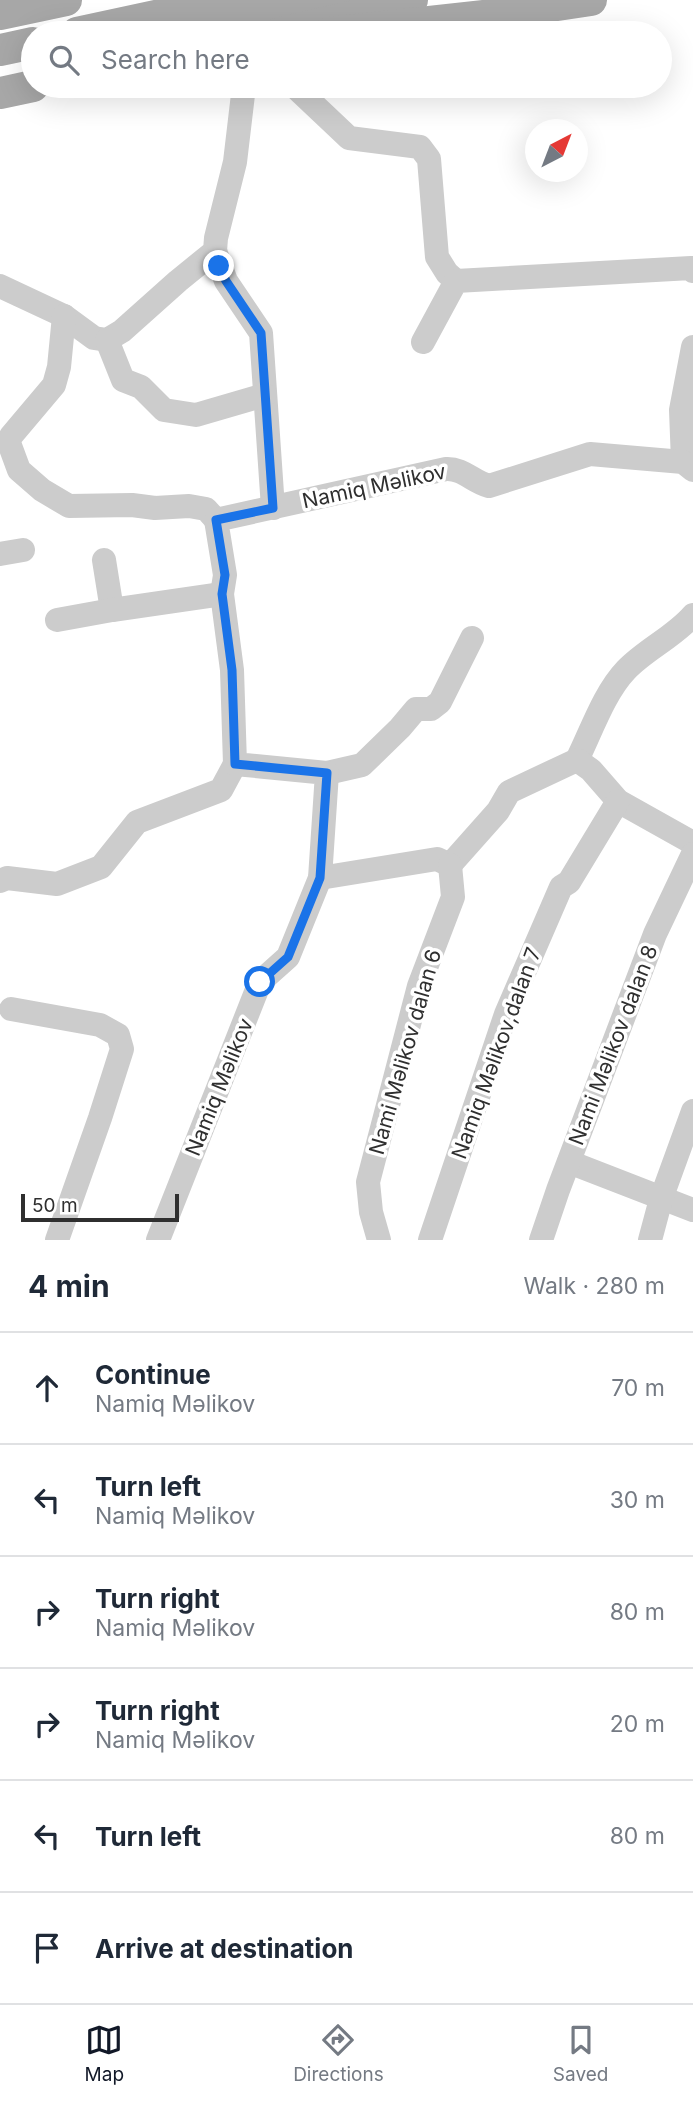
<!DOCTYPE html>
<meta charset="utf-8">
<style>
body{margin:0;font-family:Inter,sans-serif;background:#f2f2f3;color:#1f2937}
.compass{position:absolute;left:525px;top:119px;width:63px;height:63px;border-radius:50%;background:#fff;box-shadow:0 7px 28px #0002;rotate:42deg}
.scale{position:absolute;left:21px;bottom:18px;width:158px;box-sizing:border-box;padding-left:7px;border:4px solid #2f2f2f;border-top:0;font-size:19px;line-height:24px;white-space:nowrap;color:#2f2f2f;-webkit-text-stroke:5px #fff;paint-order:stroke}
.stop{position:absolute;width:21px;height:21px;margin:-16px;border:5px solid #1a73e8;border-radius:50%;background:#fff}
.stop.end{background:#1a73e8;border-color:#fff;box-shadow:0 2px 7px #0008}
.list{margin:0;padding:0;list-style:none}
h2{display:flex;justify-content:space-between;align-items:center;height:91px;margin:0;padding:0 28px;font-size:30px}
h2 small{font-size:23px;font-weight:400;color:#747a83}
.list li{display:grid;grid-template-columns:46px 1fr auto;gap:21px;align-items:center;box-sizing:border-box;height:112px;padding:0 28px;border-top:2px solid #e0e1e3}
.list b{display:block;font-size:26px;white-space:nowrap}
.list p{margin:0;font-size:23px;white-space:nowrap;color:#747a83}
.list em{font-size:23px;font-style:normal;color:#747a83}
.icon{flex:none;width:38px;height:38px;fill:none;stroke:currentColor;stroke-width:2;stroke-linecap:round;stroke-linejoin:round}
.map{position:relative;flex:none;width:693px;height:1240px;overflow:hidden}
.search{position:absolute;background:#fff;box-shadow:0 7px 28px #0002;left:21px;right:21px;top:21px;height:77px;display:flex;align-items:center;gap:18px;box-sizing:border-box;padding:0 24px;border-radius:38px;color:#747a83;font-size:26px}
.sheet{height:763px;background:#fff}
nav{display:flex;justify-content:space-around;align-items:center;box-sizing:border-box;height:98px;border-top:2px solid #e0e1e3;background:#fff;font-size:19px;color:#747a83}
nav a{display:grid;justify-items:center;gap:4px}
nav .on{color:#111827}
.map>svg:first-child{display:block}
</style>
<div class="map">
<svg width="693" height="1240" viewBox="0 0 693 1240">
<rect width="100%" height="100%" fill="#fff"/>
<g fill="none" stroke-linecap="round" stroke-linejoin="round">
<path stroke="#ccc" stroke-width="3.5" stroke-dasharray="3.5 3.5" stroke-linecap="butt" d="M418 86V89L432 86"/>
<g stroke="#ccc" stroke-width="24">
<path d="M294 86 349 138 420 147 429 159 437 257 447 273 456 281"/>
<path d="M215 251 226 281 261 333 273 508"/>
<path d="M0 286 64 316 94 338 107 340 122 331 178 281 215 251 216 238 235 162 244 86"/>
<path d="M64 316 59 367 54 385 11 436 9 443 19 470 42 490 69 506 132 505 155 508 189 506 206 509 216 520"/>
<path d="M107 340 123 380 141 387 164 410 196 415 265 395"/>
<path d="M423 342 456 281 691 268 693 271"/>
<path d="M683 462 681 410 693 347"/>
<path d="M0 554 23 550"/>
<path d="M104 560 112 610"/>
<path d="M57 620 112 610 222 594"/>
<path d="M577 760C591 732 604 693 626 670 646 649 674 637 693 615"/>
<path d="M327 773 362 765 400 728 416 709H431L440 702 472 638"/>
<path d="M320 878 437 859 450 865 498 811 509 792 577 760 591 770 618 801 693 843"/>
<path d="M0 881 7 878 57 884 101 867 137 822 221 790 235 764"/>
<path d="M11 1009 100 1025 118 1035 122 1049 100 1118 57 1240"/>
<path d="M569 1162 693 1210"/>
<path d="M158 1240 260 982 288 957 320 878 327 773 235 764 232 670 222 594 225 575 216 520 446 469C463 468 473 482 489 486L590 454 683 462 693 470"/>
<path d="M379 1240 371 1212 368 1182 419 986 453 897 450 865"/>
<path d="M430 1240 506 1014 561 887 569 882 618 801"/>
<path d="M541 1240 558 1190 655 934 693 854"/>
<path d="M650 1240 661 1199 693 1111"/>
</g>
<g stroke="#a7a7a7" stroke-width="32">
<path d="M0 14 66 0"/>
<path d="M77 33 160 15 263 8 340 0"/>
<path d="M280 33 372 12 412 0"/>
<path d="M329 33 484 16 591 0"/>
<path d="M0 50 33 43"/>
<path d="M0 93 33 86"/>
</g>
</g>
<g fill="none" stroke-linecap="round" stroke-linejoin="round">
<path stroke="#1a73e8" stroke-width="9" d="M219 266 226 281 261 333 273 508 216 520 225 575 222 594 232 670 235 764 327 773 320 878 288 957 260 982"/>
</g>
<g text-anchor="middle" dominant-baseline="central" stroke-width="7" stroke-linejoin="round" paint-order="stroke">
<g font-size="21" fill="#2f2f2f" stroke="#fff">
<text transform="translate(374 486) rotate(-12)">Namiq Məlikov</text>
<text transform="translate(613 1045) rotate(-69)">Nami Məlikov dalan 8</text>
<text transform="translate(405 1052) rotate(-74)">Nami Məlikov dalan 6</text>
<text transform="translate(496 1053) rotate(-70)">Namiq Məlikov,dalan 7</text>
<text transform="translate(219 1087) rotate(-68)">Namiq Məlikov</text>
</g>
</g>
</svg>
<svg class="compass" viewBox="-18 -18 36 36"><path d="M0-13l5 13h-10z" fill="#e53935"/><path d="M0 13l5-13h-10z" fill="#747a83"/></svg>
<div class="scale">50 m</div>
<div class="stop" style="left:260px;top:982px"></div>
<div class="stop end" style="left:219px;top:266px"></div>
<div class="search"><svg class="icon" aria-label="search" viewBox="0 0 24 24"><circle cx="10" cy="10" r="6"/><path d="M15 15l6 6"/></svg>Search here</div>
</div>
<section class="sheet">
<h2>4 min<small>Walk · 280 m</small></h2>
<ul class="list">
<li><svg class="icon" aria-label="ahead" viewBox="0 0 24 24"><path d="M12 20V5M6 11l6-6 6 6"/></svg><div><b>Continue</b><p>Namiq Məlikov</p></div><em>70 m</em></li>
<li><svg class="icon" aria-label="left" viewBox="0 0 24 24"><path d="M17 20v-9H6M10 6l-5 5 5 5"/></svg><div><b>Turn left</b><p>Namiq Məlikov</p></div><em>30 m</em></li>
<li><svg class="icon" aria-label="right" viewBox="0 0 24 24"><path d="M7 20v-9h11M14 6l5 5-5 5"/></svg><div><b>Turn right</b><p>Namiq Məlikov</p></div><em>80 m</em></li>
<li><svg class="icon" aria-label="right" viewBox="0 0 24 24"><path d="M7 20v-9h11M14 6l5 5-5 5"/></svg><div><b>Turn right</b><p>Namiq Məlikov</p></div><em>20 m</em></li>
<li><svg class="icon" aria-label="left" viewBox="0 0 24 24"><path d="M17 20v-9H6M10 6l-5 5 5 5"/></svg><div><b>Turn left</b></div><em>80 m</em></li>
<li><svg class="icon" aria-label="arrive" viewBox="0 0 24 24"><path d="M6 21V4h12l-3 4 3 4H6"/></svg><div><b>Arrive at destination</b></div></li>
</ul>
</section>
<nav>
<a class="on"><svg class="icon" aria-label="map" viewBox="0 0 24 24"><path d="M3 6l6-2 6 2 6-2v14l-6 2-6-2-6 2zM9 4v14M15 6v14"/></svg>Map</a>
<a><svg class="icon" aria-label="directions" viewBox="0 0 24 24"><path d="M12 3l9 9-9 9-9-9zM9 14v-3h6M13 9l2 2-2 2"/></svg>Directions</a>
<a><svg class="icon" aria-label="saved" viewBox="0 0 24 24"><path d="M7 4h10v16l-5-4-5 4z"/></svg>Saved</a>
</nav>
